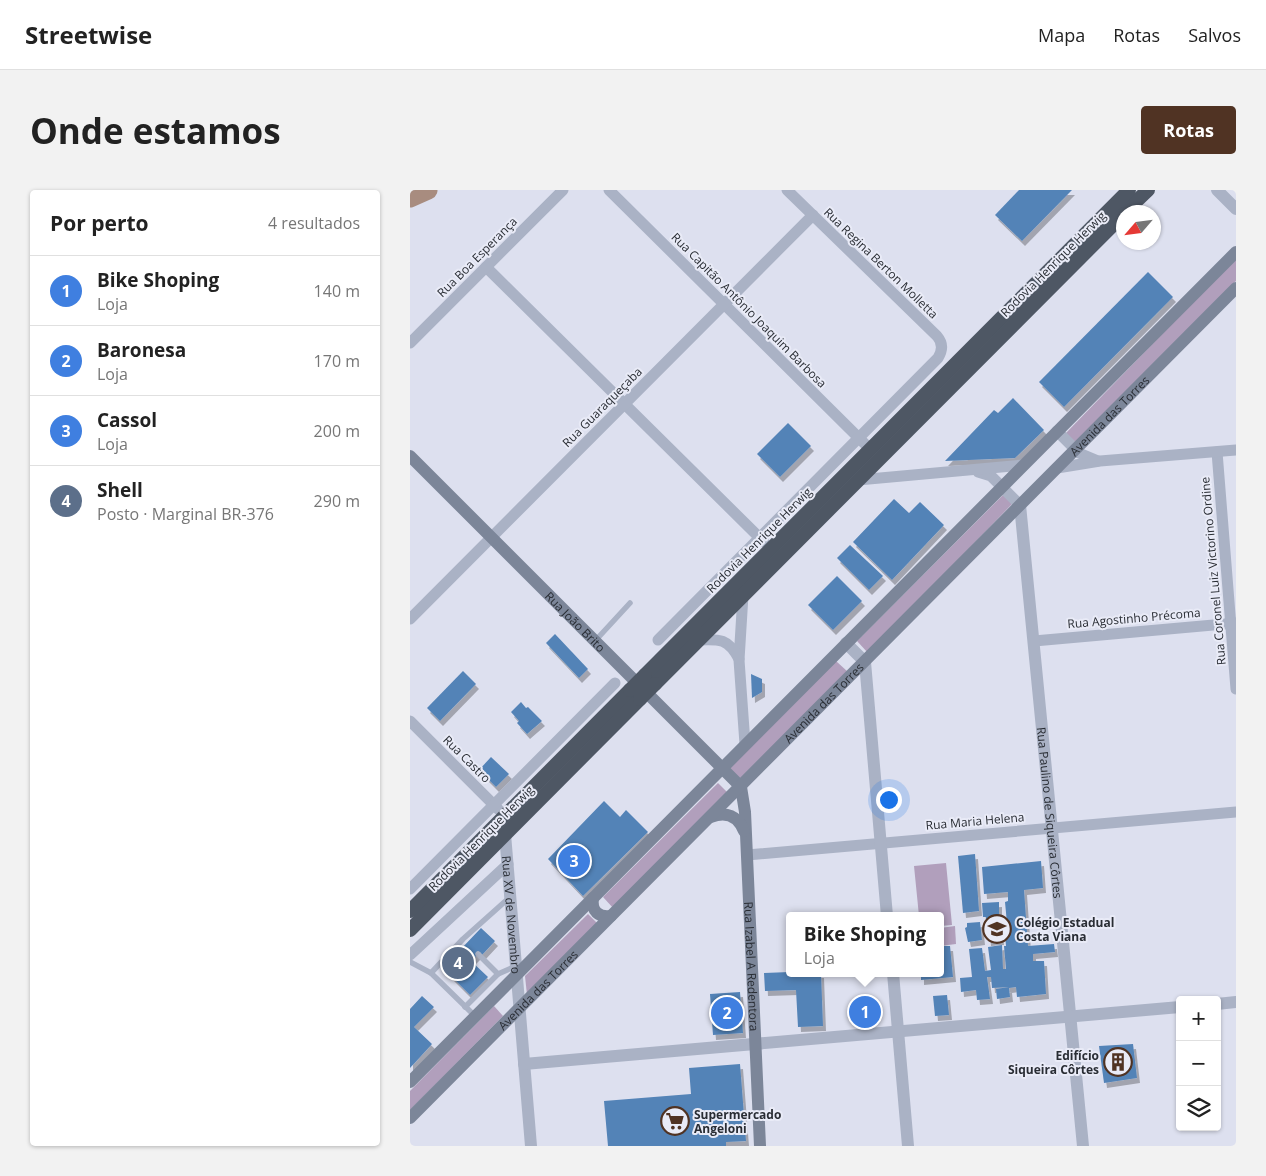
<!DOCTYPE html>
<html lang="pt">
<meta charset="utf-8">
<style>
body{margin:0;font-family:"Open Sans",sans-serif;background:#f2f2f2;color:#222}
.controls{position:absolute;right:15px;bottom:15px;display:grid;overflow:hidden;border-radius:5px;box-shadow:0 1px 4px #0004}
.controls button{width:45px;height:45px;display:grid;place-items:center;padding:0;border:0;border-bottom:1px solid #e0e0e0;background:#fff;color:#222;font:25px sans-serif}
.compass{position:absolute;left:706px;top:15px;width:45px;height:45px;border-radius:50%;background:#fff;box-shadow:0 1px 4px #0004;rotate:242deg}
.you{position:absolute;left:478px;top:609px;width:18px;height:18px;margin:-12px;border:4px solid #fff;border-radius:50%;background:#1a73e8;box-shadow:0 0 0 8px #1a73e833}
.badge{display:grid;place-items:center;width:32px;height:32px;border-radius:50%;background:#503323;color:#fff;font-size:16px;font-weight:700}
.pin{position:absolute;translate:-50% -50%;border:2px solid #fff;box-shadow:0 1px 5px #0006}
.popup{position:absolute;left:376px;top:722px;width:158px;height:65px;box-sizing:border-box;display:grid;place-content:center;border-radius:5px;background:#fff;filter:drop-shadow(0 1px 4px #0005);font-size:16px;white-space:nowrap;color:#767676}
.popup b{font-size:19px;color:#222}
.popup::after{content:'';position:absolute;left:50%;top:100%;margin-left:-10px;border:10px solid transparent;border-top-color:#fff}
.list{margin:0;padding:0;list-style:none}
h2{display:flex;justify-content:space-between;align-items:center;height:65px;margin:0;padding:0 20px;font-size:21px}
h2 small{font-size:16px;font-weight:400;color:#767676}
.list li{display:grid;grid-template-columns:32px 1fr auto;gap:15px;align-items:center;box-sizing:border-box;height:70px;padding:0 20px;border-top:1px solid #e0e0e0}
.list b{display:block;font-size:19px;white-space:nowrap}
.list p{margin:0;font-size:16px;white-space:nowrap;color:#767676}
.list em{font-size:16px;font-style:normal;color:#767676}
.icon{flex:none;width:28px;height:28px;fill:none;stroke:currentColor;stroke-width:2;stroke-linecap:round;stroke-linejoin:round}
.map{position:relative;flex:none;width:826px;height:956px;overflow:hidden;border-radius:5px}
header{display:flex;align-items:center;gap:30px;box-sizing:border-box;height:70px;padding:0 25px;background:#fff;border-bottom:1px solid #e0e0e0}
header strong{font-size:24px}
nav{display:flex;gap:28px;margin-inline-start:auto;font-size:18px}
.intro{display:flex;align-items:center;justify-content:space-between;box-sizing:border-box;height:120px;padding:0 30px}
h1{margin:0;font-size:35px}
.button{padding:12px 22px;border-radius:5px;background:#503323;color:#fff;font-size:18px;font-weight:700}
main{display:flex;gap:30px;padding:0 30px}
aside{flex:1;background:#fff;border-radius:5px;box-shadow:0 1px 4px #0004}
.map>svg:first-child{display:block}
</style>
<header>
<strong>Streetwise</strong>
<nav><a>Mapa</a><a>Rotas</a><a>Salvos</a></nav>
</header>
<div class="intro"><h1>Onde estamos</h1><a class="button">Rotas</a></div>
<main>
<aside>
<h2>Por perto<small>4 resultados</small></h2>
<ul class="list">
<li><span class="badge" style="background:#3f7fe0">1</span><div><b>Bike Shoping</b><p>Loja</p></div><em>140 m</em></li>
<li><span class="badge" style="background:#3f7fe0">2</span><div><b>Baronesa</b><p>Loja</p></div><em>170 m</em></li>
<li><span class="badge" style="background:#3f7fe0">3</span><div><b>Cassol</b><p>Loja</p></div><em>200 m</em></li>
<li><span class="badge" style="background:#5c6f8a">4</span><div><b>Shell</b><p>Posto · Marginal BR-376</p></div><em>290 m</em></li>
</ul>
</aside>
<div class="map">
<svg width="826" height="956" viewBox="0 0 826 956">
<defs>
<filter id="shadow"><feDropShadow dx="3" dy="5" stdDeviation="0" flood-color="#0004"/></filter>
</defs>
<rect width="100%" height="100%" fill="#dde0ef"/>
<g fill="#b19fbc">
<path d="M826 68V91L665 252 656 243Z"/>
<path d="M593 305 602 314 458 463 447 451Z"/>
<path d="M426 471 438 482 330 591 320 578Z"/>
<path d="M308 593 319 604 204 719 193 707Z"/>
<path d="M536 673 542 735 530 736V726H509L504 676Z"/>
<path d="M178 724 188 734 117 805 115 786Z"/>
<path d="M545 736 546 754 530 756V738Z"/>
<path d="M84 816 93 826 0 920V901Z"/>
</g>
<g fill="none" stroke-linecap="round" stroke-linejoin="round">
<path stroke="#a88c7f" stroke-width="19" d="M0 8 18 0"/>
</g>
<g fill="#5383b7" filter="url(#shadow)">
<path d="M609 0H662L612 51 585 25Z"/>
<path d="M738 82 763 107 654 217 629 192Z"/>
<path d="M603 208 634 240 605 268 535 271 584 220 588 223Z"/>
<path d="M378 233 401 256 370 287 347 264Z"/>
<path d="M484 309 499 323 510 312 534 335 482 390 443 352Z"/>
<path d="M440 355 473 386 459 400 427 368Z"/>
<path d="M427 386 452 411 423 440 398 415Z"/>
<path d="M145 444 178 479 169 488 136 453Z"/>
<path d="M53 481 66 494 30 531 17 518Z"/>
<path d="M341 484 352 489V502L342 508Z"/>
<path d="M111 512 116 518 118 517 132 531 117 544 107 533 109 531 101 522Z"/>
<path d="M81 567 99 584 86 597 69 580Z"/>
<path d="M194 611 210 627 216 620 238 642 173 706 138 669Z"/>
<path d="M565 664 569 721 553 723 548 666Z"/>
<path d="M631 671 633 698 614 700 618 756 644 754 645 762 623 764V771H634L636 804 607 807 606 797 599 798 600 807 587 809 586 799 599 797 582 798 581 787H577L580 809 567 810 566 800 551 802 550 788 562 787 559 759 572 758 575 781 581 780 578 757 592 755 593 779H596L594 756H596L595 744H598L595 712 598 711V702L574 704 572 677Z"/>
<path d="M589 712V734H592L593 742 590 743 591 750 578 751 576 727H573L572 713Z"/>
<path d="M570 732 572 750 558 752 555 738 557 737V733Z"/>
<path d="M71 738 85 751 72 765 70 762 61 771 78 787 60 805 30 775 48 757 51 759Z"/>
<path d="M530 756H540L543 787 511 790V783H530Z"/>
<path d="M380 782 411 783 413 836 388 837 386 800 355 801 354 783Z"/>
<path d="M330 802 333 843 303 845 300 804Z"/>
<path d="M537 805 539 825 525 826 523 806Z"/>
<path d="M12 806 24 817 4 837 22 854 0 878V819Z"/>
<path d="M723 854 727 888 694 893 689 856Z"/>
<path d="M330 874 336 951 316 952V956H198L194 911 281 904 279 878Z"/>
</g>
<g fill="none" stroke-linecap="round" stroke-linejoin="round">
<g stroke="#aab2c5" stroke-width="5.5">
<path d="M185 451 220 413"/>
<path d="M68 764 88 784 106 776"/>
<path d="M0 772 21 783 65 826"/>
<path d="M21 783 53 749 100 707"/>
<path d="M55 817 88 784"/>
</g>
<g stroke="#aab2c5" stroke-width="11">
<path d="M199 0 460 259"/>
<path d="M76 77 354 352"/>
<path d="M0 153 153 0"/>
<path d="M647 241 669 263 688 271"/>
<path d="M807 262 826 499"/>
<path d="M647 278 690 271 826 260"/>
<path d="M568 282 581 286 610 315"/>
<path d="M448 290 613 275"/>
<path d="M333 405 329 470 335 554"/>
<path d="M0 429 403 25"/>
<path d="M248 450 528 168C533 160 533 153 527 146L377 0"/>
<path d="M288 450C309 449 318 448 329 469"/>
<path d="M624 451 826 433"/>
<path d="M0 531 88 619"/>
<path d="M337 665 826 622"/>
<path d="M0 699 205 493"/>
<path d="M0 765 98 674"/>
</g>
<g stroke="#aab2c5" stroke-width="12">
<path d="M807 0 826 19"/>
<path id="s1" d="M610 315 673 956"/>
<path d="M436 453 455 472 477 726"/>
<path id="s2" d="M95 644 121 956"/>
<path d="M483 783 498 956"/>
<path d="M807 814 826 812"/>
<path d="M114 874 770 817"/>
</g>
<g stroke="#7c8699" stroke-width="12">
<path id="s3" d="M0 266 331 597 335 622 350 956"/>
<path d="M301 627C316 621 328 626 334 641"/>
<path d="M183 708C181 721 189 728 201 726"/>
<path d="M0 892 826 62"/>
<path id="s4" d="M0 928 826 98"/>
</g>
<g stroke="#4e5764" stroke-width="14">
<path d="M715 22 738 0"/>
<path d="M235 485 719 0"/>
<path d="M245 494 714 24"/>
<path d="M0 721 220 500"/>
<path d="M0 740 230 509"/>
</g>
<g stroke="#4e5764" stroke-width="14">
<path d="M220 500 235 485"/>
<path d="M230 509 245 494"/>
</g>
</g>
<defs>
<symbol id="school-ring" viewBox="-11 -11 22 22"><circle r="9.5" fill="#e9ebf7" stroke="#503323" stroke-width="1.5"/><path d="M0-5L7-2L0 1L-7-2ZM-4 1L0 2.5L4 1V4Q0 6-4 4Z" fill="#503323"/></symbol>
<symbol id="building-ring" viewBox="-11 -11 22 22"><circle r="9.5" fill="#e9ebf7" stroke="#503323" stroke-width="1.5"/><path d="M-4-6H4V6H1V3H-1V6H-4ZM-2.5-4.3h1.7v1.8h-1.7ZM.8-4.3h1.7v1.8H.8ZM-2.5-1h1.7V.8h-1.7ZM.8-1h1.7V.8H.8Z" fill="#503323"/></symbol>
<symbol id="supermarket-ring" viewBox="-11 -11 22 22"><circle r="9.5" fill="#e9ebf7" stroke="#503323" stroke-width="1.5"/><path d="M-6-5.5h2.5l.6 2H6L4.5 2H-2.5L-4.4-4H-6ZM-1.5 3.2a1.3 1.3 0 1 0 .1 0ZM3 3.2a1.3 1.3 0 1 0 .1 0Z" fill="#503323"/></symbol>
</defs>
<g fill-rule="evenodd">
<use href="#school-ring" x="571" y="723" width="32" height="32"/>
<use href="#building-ring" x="692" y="856" width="32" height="32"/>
<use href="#supermarket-ring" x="249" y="915" width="32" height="32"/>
</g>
<g text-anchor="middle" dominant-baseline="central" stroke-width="4" stroke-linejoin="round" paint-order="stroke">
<g font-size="12" fill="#292d34" stroke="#e9ebf7">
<text transform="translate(67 67) rotate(-45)">Rua Boa Esperança</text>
<text transform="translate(471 73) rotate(44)">Rua Regina Berton Molletta</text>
<text transform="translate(643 74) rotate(-45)">Rodovia Henrique Herwig</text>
<text transform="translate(339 120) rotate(45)">Rua Capitão Antônio Joaquim Barbosa</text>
<text transform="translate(192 217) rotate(-45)">Rua Guaraqueçaba</text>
<text stroke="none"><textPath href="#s4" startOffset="991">Avenida das Torres</textPath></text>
<text transform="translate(349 350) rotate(-45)">Rodovia Henrique Herwig</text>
<text transform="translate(803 381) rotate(-95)">Rua Coronel Luiz Victorino Ordine</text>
<text transform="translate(724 428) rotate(-5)">Rua Agostinho Précoma</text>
<text stroke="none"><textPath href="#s3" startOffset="234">Rua João Brito</textPath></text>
<text stroke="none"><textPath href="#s4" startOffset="586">Avenida das Torres</textPath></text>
<text transform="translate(57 569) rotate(45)">Rua Castro</text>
<text stroke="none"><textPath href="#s1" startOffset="309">Rua Paulino de Siqueira Côrtes</textPath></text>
<text transform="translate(565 631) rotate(-5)">Rua Maria Helena</text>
<text transform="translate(71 648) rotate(-45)">Rodovia Henrique Herwig</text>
<text stroke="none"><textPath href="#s2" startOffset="81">Rua XV de Novembro</textPath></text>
<text stroke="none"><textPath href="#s3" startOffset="648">Rua Izabel A Redentora</textPath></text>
<text stroke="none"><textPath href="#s4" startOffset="181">Avenida das Torres</textPath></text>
</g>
<g font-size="12" font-weight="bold" fill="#292d34" stroke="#e9ebf7" text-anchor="start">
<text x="606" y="732">Colégio Estadual<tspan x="606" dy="14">Costa Viana</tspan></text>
<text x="689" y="865" text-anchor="end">Edifício<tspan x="689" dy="14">Siqueira Côrtes</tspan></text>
<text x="284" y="924">Supermercado<tspan x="284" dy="14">Angeloni</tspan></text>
</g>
</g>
</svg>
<div class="controls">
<button>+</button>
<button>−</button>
<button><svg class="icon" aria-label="layers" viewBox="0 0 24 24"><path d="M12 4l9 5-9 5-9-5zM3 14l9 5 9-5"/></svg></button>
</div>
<svg class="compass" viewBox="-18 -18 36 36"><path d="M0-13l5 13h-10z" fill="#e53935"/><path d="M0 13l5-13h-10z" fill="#767676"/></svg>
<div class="you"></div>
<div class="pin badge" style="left:455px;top:822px;background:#3f7fe0">1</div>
<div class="popup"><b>Bike Shoping</b>Loja</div>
<div class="pin badge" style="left:317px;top:823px;background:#3f7fe0">2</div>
<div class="pin badge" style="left:164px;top:671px;background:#3f7fe0">3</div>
<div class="pin badge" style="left:48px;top:773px;background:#5c6f8a">4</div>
</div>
</main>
